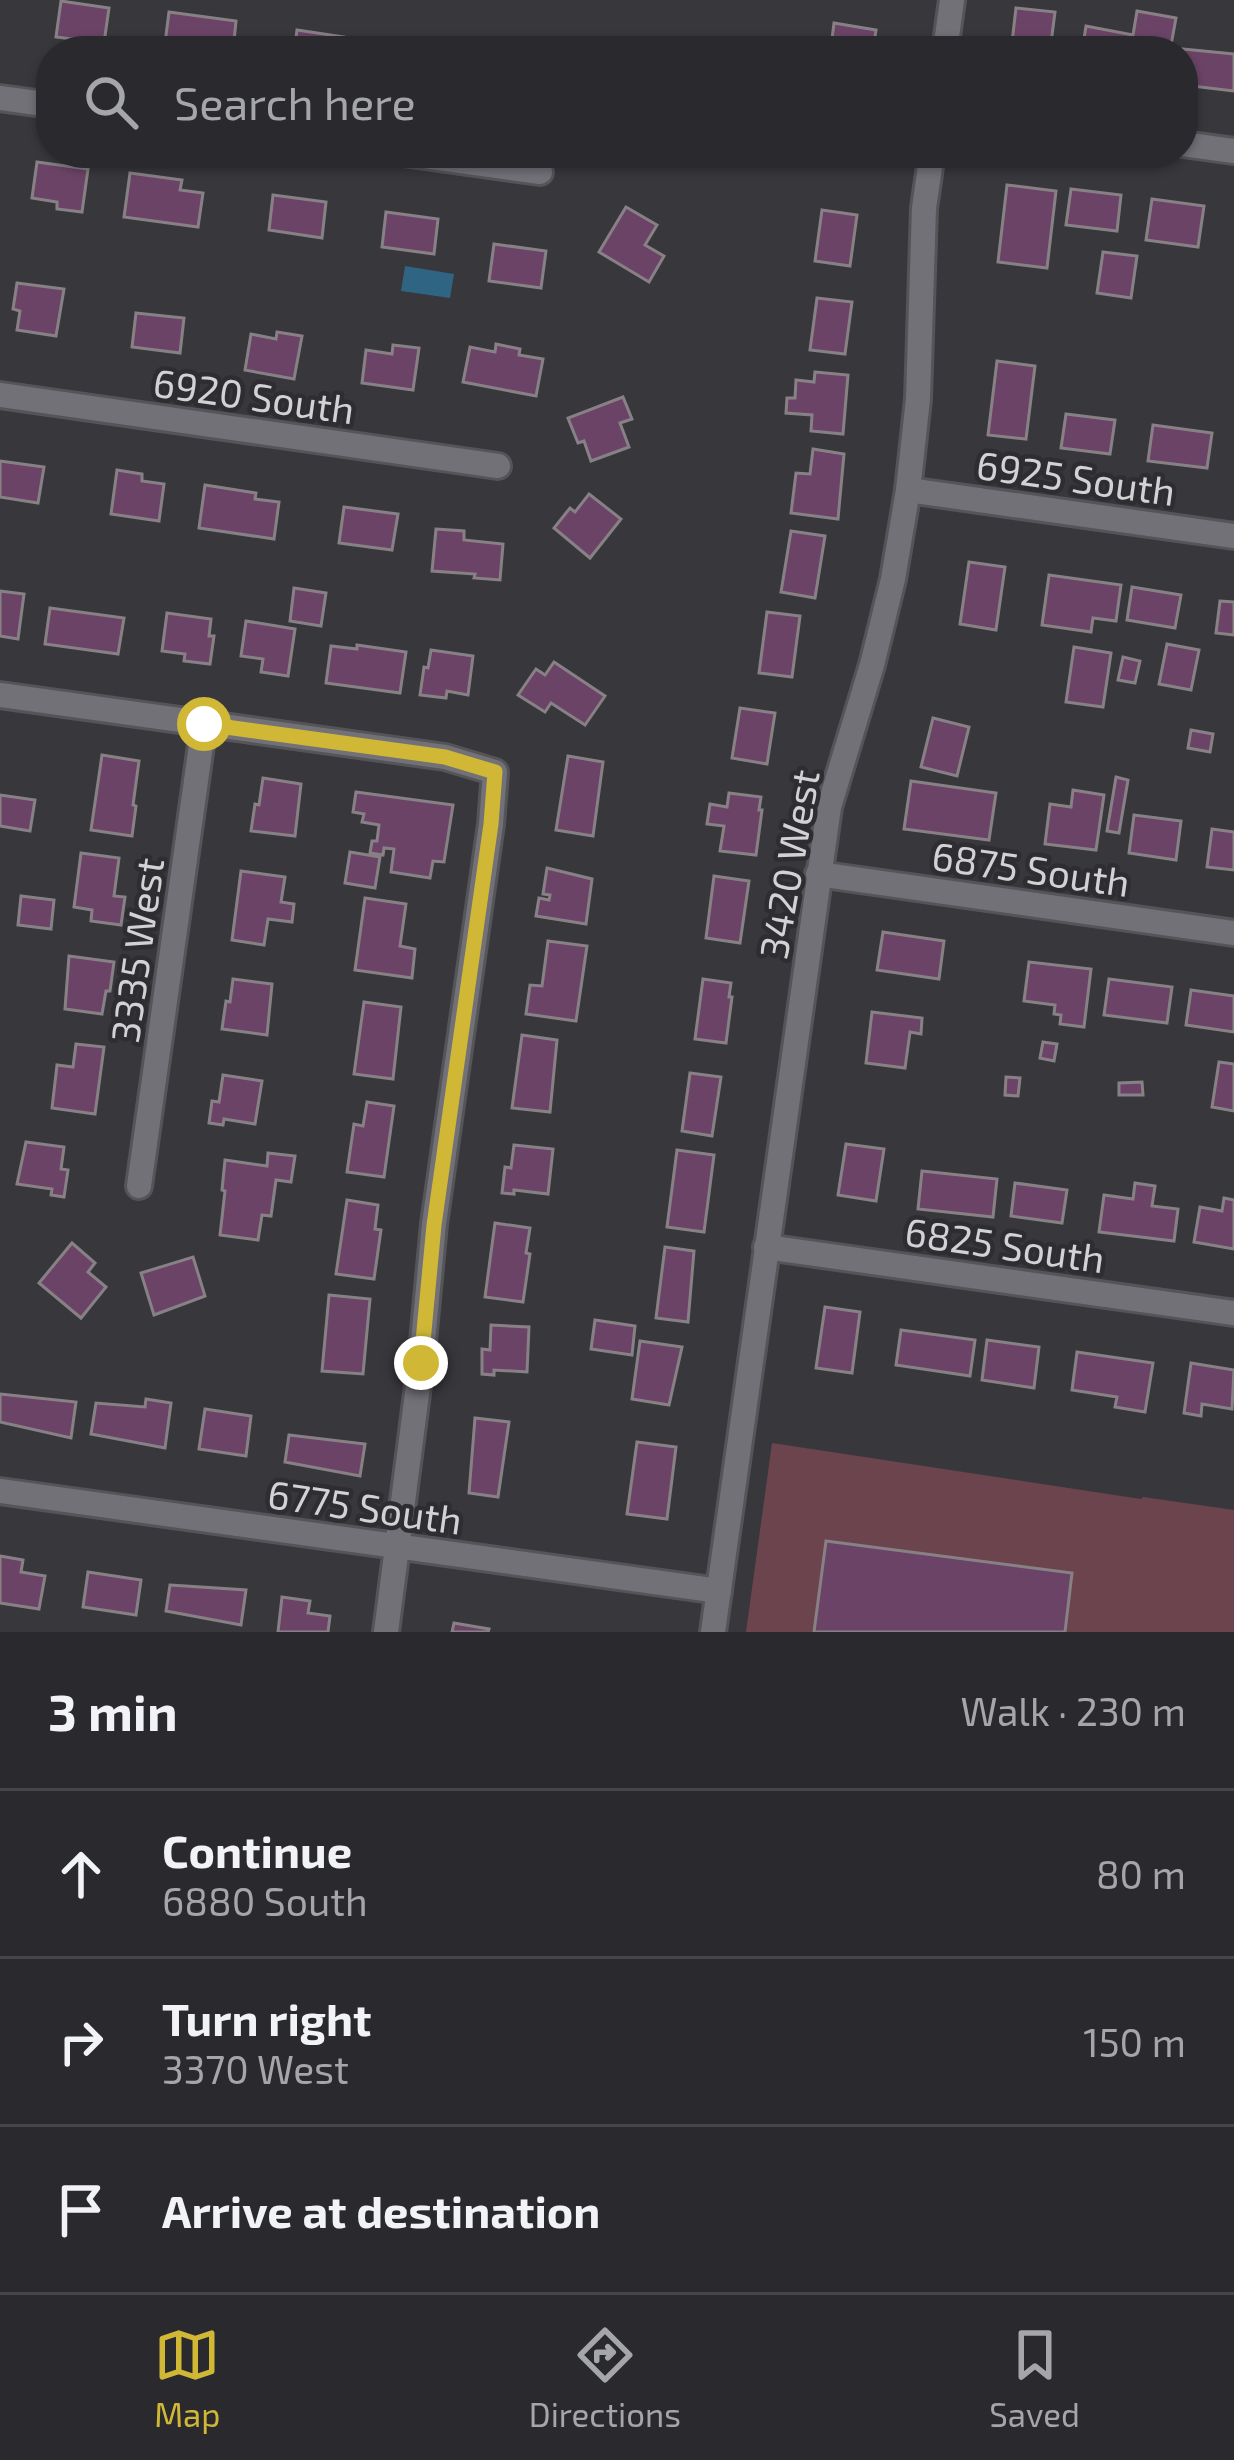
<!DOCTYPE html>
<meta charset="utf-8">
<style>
body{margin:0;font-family:"Exo 2",sans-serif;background:#323135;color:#f1f3f6}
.stop{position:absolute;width:36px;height:36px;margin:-27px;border:9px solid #d0b836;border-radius:50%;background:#fff}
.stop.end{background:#d0b836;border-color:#fff;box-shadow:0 3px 12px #0008}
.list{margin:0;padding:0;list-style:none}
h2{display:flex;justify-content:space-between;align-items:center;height:156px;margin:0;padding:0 48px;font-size:51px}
h2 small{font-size:39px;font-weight:400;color:#a5a6aa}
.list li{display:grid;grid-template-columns:78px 1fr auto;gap:36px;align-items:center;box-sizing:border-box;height:168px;padding:0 48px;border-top:3px solid #464549}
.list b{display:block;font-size:45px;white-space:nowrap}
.list p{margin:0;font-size:39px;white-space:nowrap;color:#a5a6aa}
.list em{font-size:39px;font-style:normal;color:#a5a6aa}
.icon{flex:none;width:66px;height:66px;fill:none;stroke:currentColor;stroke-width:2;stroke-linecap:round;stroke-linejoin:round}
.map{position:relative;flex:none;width:1234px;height:1632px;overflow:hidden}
.search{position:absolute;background:#2a292d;box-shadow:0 3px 9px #0004;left:36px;right:36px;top:36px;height:132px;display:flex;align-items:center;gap:30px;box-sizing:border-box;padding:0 42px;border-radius:48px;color:#a5a6aa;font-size:45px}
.sheet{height:660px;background:#2a292d}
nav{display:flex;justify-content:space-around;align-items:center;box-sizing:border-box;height:168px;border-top:3px solid #464549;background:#2a292d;font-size:33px;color:#a5a6aa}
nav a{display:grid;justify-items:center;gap:6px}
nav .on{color:#d0b836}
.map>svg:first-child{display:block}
</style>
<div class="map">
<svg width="1234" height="1632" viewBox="0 0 1234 1632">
<rect width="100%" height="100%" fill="#38373c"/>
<path fill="#6b444e" d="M772 1443 1141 1499 1143 1497 1234 1510V1632H746Z"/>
<path fill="#2f6483" d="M405 266 454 274 450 298 401 291Z"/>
<g fill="#6b4366" stroke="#878186" stroke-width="3">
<path d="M61 1 109 8 104 43 56 37Z"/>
<path d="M1016 8 1055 12 1050 51H1011Z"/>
<path d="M1137 11 1176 18 1170 51H1082L1086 26 1133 35Z"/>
<path d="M169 12 236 21 233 51H164Z"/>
<path d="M834 23 876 30 874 44H878L877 51H844L845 41 832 39Z"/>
<path d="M297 30 344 37 342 51H294Z"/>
<path d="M1183 49 1234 54V91L1183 85Z"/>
<path d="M37 162 88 169 82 212 57 209V202L32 198Z"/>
<path d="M130 173 182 180 180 190 203 193 198 227 124 217Z"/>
<path d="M1007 185 1056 191 1047 268 998 262Z"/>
<path d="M1071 189 1121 195 1117 231 1066 225Z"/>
<path d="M273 195 326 202 322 238 269 230Z"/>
<path d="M1152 199 1204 206 1198 247 1146 240Z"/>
<path d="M626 207 657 225 645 245 664 256 649 282 599 252Z"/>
<path d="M822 210 857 215 850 266 815 261Z"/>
<path d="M386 212 438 219 434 254 382 247Z"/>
<path d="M494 244 546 251 541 288 489 281Z"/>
<path d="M1103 252 1137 256 1131 298 1097 293Z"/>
<path d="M17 283 64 289 56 336 17 330 20 311 13 309Z"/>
<path d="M817 298 852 302 845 354 810 350Z"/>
<path d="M136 313 184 318 180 353 132 347Z"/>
<path d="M277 332 302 336 294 379 245 370 251 334 276 339Z"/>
<path d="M496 344 520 349 519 355 543 359 536 396 463 382 470 347 495 352Z"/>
<path d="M393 345 419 348 413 390 362 383 366 350 392 354Z"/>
<path d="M997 361 1035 366 1026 439 988 435Z"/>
<path d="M815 372 848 375 843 434 811 431 812 415 786 413 787 398H795L796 380 814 382Z"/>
<path d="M623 397 632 419 620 423 629 447 591 461 584 441 578 443 568 418Z"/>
<path d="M1066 414 1115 420 1110 454 1061 448Z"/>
<path d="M1153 425 1212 433 1207 468 1148 461Z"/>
<path d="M813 449 844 454 838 519 791 513 796 473 810 474Z"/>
<path d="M0 461 44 467 38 503 0 497Z"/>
<path d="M117 470 142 474V481L164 484 159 521 111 514Z"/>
<path d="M205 485 256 493 255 499 279 502 274 539 199 528Z"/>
<path d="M589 494 621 519 590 558 554 528 570 508 575 512Z"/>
<path d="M344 507 398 514 392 550 339 543Z"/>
<path d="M436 529 464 531V540L503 544 500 580 474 578 475 574 432 571Z"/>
<path d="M791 531 825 536 815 598 781 592Z"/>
<path d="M969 562 1005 567 996 630 960 624Z"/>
<path d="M1049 575 1121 585 1116 621 1093 618 1091 632 1042 625Z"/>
<path d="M1132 587 1181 595 1175 628 1127 620Z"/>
<path d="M294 588 326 593 321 626 290 621Z"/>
<path d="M0 591 24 594 18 639 0 636Z"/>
<path d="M1220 601 1234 602V635L1216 633Z"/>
<path d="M50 608 124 618 118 654 45 644Z"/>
<path d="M767 612 800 616 792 677 759 673Z"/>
<path d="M167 613 211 619 209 636H214L210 664 184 661 185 654 162 651Z"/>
<path d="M246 621 295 629 288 676 261 672 263 659 241 656Z"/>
<path d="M1167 644 1199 650 1191 690 1159 684Z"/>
<path d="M357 645 406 652 400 693 326 683 331 646 357 649Z"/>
<path d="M1074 647 1111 653 1103 707 1066 702Z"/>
<path d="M431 650 473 656 468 695 447 691 446 698 420 695 424 667 428 668Z"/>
<path d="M1123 657 1140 661 1135 683 1118 680Z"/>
<path d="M554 662 605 696 585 725 551 703 545 712 518 695 536 669 545 675Z"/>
<path d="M740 708 775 713 767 764 732 758Z"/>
<path d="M933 718 969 727 957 776 921 767Z"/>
<path d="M1191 730 1213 734 1210 752 1188 748Z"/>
<path d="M102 755 139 761 133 805 136 806 132 836 91 830Z"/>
<path d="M568 756 603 762 593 836 556 830Z"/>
<path d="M1116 777 1128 780 1119 833 1107 831Z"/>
<path d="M263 778 301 784 295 836 251 831 255 804 259 805Z"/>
<path d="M911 781 996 793 989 840 904 829Z"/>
<path d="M1073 790 1104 795 1096 850 1045 844 1050 804 1071 807Z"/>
<path d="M356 792 453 805 444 862 433 861 430 878 391 872 394 849 384 848 383 855 370 853 372 841H377L379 825 362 822 364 814 353 812Z"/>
<path d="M729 793 761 797 759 810H762L756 855 720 851 724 826 707 824 710 804 727 807Z"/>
<path d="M0 795 35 800 30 831 0 826Z"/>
<path d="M1134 815 1181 821 1176 860 1129 853Z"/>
<path d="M1212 829 1234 832V870L1207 867Z"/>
<path d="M350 852 380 857 375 888 345 883Z"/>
<path d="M81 853 119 858 114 896 125 897 121 925 91 921 92 910 74 907Z"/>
<path d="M547 868 592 879 586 924 536 916 539 898 549 900 550 895 543 894Z"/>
<path d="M241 871 285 877 281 902 294 904 292 922 268 919 264 945 232 940Z"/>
<path d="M714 876 749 881 740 943 706 938Z"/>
<path d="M21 896 54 900 51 929 18 925Z"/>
<path d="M365 898 406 904 400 946 415 949 412 978 355 970Z"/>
<path d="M883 932 944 941 939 979 877 970Z"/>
<path d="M548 941 587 946 576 1021 526 1014 530 985 542 986Z"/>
<path d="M69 956 114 962 110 991H106L102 1014 65 1009Z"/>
<path d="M1029 962 1091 969 1084 1027 1060 1024 1061 1015 1054 1014 1055 1005 1024 1001Z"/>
<path d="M233 979 272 984 267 1035 222 1029 226 1001 230 1002Z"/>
<path d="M703 979 731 983 729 997H732L726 1043 695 1039Z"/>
<path d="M1109 979 1172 987 1167 1023 1104 1015Z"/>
<path d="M1191 990 1234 996V1032L1186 1025Z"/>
<path d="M364 1002 401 1007 393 1079 354 1074Z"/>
<path d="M872 1012 922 1018 921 1034 910 1032 905 1068 866 1063Z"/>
<path d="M522 1035 557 1040 550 1112 512 1108Z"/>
<path d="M1043 1042 1057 1044 1054 1061 1040 1058Z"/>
<path d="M76 1044 104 1047 95 1114 52 1108 57 1065 73 1067Z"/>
<path d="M1219 1062 1234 1064V1111L1212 1107Z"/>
<path d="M690 1073 721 1077 712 1136 682 1131Z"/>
<path d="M223 1075 262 1081 255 1124 224 1119 223 1125 209 1123 212 1101 219 1102Z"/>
<path d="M1006 1077 1020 1078 1018 1096 1005 1095Z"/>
<path d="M1142 1082 1143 1095H1119V1083Z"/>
<path d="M367 1102 394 1106 384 1177 347 1172 354 1124 363 1126Z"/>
<path d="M26 1142 64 1147 61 1169 68 1170 64 1197 51 1195 52 1189 17 1184Z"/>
<path d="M846 1144 884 1149 876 1201 838 1195Z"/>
<path d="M514 1145 553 1149 548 1194 514 1190V1194L502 1193 505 1167 511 1168Z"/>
<path d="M677 1150 714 1155 704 1232 667 1227Z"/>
<path d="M268 1153 295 1156 291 1182 276 1180 271 1216 262 1215 258 1240 220 1235 225 1191 222 1190 225 1160 267 1166Z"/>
<path d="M922 1171 997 1179 993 1217 918 1209Z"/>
<path d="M1015 1183 1067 1190 1062 1223 1011 1216Z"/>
<path d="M1135 1183 1155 1186 1152 1206 1178 1209 1174 1241 1099 1232 1104 1195 1133 1199Z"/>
<path d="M1224 1198 1234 1200V1249L1194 1242 1200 1207 1222 1211Z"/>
<path d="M347 1200 378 1205 375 1229 381 1230 374 1279 336 1274Z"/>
<path d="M495 1223 530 1228 526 1253 530 1254 523 1302 485 1297Z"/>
<path d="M72 1243 95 1263 88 1272 106 1287 81 1318 39 1283Z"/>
<path d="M665 1247 694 1251 688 1322 656 1318Z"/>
<path d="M193 1257 205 1296 154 1315 141 1273Z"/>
<path d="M329 1295 370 1299 363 1374 322 1371Z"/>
<path d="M825 1307 860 1312 852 1373 816 1368Z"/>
<path d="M595 1320 635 1326 632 1355 591 1349Z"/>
<path d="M491 1325 529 1327 527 1372 494 1370V1375L482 1374V1349L490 1350Z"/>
<path d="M901 1330 975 1340 970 1376 896 1365Z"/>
<path d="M987 1340 1039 1347 1034 1388 982 1380Z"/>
<path d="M640 1341 682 1347 669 1405 632 1399Z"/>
<path d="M1077 1352 1153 1363 1145 1412 1115 1407 1117 1397 1072 1390Z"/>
<path d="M1191 1363 1234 1370 1232 1409 1202 1404 1201 1416 1184 1413Z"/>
<path d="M0 1394 76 1402 71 1438 0 1422Z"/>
<path d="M146 1399 171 1403 165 1448 91 1434 96 1403 145 1407Z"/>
<path d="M205 1409 251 1416 246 1456 199 1449Z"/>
<path d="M475 1418 509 1422 498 1497 469 1493Z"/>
<path d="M289 1435 365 1444 360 1476 285 1462Z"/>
<path d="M637 1442 676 1447 667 1519 627 1514Z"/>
<path d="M826 1541 1072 1573 1065 1632H814Z"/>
<path d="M0 1556 23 1560 21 1572 45 1576 39 1609 0 1603Z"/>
<path d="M88 1572 141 1580 136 1615 83 1607Z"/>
<path d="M170 1585 246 1590 241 1625 166 1611Z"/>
<path d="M282 1597 310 1601 308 1613 330 1616 328 1632H278Z"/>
<path d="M454 1623 489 1629 488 1632H452Z"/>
</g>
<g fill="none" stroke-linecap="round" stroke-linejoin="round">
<defs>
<g id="street">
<path d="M945 51 952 0"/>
<path d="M0 98 51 105"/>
<path d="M1183 144 1234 151"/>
<path d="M403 153 540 172"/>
<path d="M0 395 498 466"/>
<path d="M908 490 1234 536"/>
<path d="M0 695 445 757 495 772 491 824 434 1224 421 1363 386 1632"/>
<path d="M818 874 1234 933"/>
<path d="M139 1186 204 724"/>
<path d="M766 1247 1234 1313"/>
<path d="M0 1491 719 1591"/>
<path d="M713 1632 829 807 872 665 893 579 908 490 918 399 924 208 932 153"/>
</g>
</defs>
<use href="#street" stroke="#555458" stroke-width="30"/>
<use href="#street" stroke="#737178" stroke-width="24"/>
</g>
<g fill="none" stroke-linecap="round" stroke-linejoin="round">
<path stroke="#d0b836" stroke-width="15" d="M204 724 445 757 495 772 491 824 434 1225 421 1363"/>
</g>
<g text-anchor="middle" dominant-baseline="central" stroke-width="9" stroke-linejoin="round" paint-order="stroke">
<g font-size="39" fill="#d2d1d4" stroke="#2e2d32">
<text transform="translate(254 395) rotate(8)">6920 South</text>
<text transform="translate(1076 477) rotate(8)">6925 South</text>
<text transform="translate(788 864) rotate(-80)">3420 West</text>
<text transform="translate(1031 868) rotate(8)">6875 South</text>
<text transform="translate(136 950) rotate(-82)">3335 West</text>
<text transform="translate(1005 1244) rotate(8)">6825 South</text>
<text transform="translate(365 1506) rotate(8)">6775 South</text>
</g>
</g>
</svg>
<div class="stop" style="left:204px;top:724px"></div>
<div class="stop end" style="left:421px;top:1363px"></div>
<div class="search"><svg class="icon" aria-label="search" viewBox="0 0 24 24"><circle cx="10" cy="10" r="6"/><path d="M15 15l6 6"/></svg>Search here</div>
</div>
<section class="sheet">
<h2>3 min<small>Walk · 230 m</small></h2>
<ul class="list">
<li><svg class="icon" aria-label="ahead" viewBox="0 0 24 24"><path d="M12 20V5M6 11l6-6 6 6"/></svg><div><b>Continue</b><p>6880 South</p></div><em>80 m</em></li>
<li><svg class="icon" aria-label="right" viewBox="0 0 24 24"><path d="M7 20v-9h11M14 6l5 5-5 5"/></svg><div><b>Turn right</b><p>3370 West</p></div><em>150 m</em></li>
<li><svg class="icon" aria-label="arrive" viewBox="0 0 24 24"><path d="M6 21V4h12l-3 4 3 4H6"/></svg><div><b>Arrive at destination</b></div></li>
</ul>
</section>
<nav>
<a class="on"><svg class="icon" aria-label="map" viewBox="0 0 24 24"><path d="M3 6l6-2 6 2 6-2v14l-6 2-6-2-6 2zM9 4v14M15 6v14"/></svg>Map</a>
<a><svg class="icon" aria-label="directions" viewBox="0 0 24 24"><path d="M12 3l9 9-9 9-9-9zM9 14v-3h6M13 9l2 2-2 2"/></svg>Directions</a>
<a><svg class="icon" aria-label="saved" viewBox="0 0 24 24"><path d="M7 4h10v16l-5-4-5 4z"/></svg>Saved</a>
</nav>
